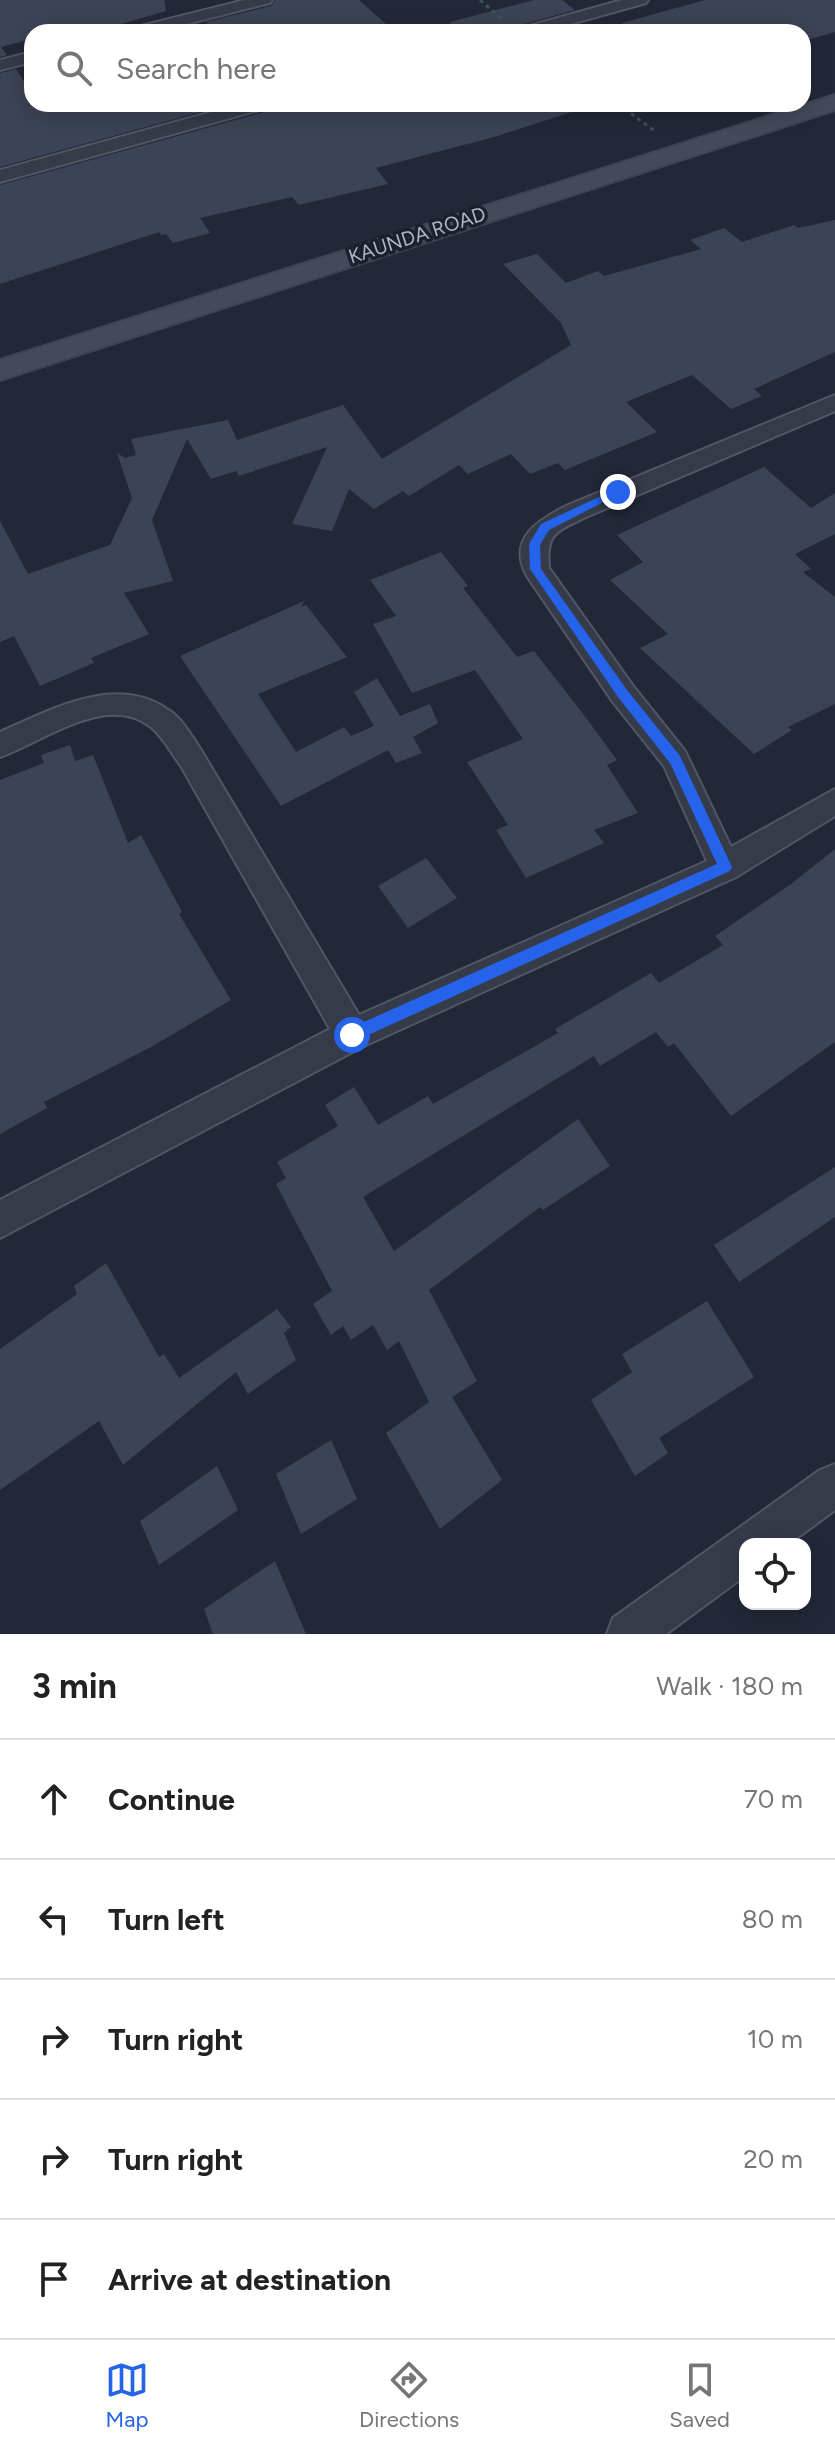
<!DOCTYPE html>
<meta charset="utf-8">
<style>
body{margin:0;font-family:Figtree,sans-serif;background:#f6f6f6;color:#222}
.controls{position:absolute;right:24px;bottom:24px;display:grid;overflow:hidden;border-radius:16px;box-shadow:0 4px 20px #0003}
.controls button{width:72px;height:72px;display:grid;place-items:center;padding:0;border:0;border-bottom:2px solid #e0e0e0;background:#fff;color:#222;font:40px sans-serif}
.stop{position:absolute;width:24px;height:24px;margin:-18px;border:6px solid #2563eb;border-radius:50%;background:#fff}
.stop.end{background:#2563eb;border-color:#fff;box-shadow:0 2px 8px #0008}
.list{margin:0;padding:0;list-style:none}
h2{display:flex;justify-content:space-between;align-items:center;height:104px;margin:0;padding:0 32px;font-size:34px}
h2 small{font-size:26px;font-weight:400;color:#767676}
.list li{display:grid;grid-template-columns:52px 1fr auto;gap:24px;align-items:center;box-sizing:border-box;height:120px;padding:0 32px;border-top:2px solid #e0e0e0}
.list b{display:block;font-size:30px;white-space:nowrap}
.list em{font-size:26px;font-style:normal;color:#767676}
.icon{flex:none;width:44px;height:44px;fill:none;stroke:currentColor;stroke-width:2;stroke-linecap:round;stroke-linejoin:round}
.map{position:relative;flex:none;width:835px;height:1634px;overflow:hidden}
.search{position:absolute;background:#fff;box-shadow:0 4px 20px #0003;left:24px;right:24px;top:24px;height:88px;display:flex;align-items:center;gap:20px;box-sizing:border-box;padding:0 28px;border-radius:24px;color:#767676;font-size:30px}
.sheet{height:704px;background:#fff}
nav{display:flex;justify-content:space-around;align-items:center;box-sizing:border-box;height:112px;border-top:2px solid #e0e0e0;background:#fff;font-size:22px;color:#767676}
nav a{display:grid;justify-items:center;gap:4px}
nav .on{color:#2563eb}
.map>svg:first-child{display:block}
</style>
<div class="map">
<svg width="835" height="1634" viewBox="0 0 835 1634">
<rect width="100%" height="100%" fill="#232838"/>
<g fill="#3c4356">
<path d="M0 0H164L166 11 94 32H32V39L1 47 7 55 0 57Z"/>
<path d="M275 0H359L395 32H216L206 22 271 6Z"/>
<path d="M534 0H562L575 10 517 26 513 32H452L450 22Z"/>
<path d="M705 0H835V32L804 41 803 32H624L622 23Z"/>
<path d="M16 69 32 94V104H140L143 107 154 104H230L0 167V73Z"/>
<path d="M273 104H577L578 110 494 137 376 168 388 184 299 205 292 197 200 218 210 233 173 243 166 234 161 235 159 232 0 284V185L268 111Z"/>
<path d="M835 220V352L754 389 762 396 731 409 692 375 626 402 657 432 565 470 558 463 530 474 511 454 468 474 459 465 409 496 403 491 374 509 349 489 332 531 292 524 327 447 239 476 236 471 211 479 187 439 152 520 173 581 124 593 149 634 91 658 94 663 40 686 14 636 0 642V521L28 574 110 545 132 498 117 453 125 458 136 455 131 439 228 420 237 440 343 405 382 459 571 345 561 323 503 264 537 254 566 283 598 271 604 276 701 249 690 240 724 228 742 242 794 225 798 228Z"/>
<path d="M764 467 811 508 835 493V534L795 554 811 569 803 572 835 597V704L788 727 792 730 754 754 640 648 668 634 610 580 643 562 617 535Z"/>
<path d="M441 552 468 586 463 588 517 657 534 651 581 711 617 760 607 765 638 813 594 830 604 843 526 878 496 830 508 825 467 762 523 739 475 670 412 693 373 624 396 616 370 580Z"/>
<path d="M304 601 301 607 306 605 347 657 258 694 296 752 344 727 351 736 374 726 354 692 377 678 400 716 430 704 438 723 413 737 422 753 396 763 388 750 281 806 180 656Z"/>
<path d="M70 745 75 761 93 755 128 843 141 835 182 912 179 914 231 1000 151 1047 44 1102 47 1108 0 1134V780L44 763 41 755Z"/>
<path d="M835 849V1042L731 1116 674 1043 668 1047 656 1032 600 1066 594 1056 363 1197 394 1251 578 1119 610 1166 543 1210 540 1207 429 1290 477 1381 452 1397 502 1480 440 1529 386 1433 429 1402 399 1341 387 1350 373 1325 351 1340 343 1326 331 1335 313 1304 332 1291 276 1184 286 1178 277 1162 338 1126 325 1105 354 1087 378 1125 428 1096 433 1104 558 1033 555 1029 651 973 659 983 723 945 715 936 791 884Z"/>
<path d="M426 858 457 898 408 928 378 886Z"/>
<path d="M835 1167V1217L739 1282 714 1245Z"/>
<path d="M106 1263 159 1357 164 1354 179 1378 277 1309 291 1327 284 1333 296 1360 248 1394 236 1372 123 1465 99 1421 0 1490V1349L77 1294 74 1286Z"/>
<path d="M707 1301 754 1377 659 1438 668 1453 635 1476 591 1400 632 1372 622 1354Z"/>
<path d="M331 1440 357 1499 301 1534 276 1474Z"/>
<path d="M217 1466 238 1510 159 1565 140 1521Z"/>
<path d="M275 1561 306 1634H213L204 1609Z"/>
</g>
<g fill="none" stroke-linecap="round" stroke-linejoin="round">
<defs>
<g id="street">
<path d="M245 0H272L270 3 155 32H127L129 29Z"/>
<path d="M622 0H648L646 3 542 32H516L518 29Z"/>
<path d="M32 52V62L0 70V60Z"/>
<path d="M241 104H270L267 108 0 182V170Z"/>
<path d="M835 395V411L586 517C556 532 546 532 549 568L633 686 685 751 731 847 835 789V816L736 877 364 1046 0 1238V1200L330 1029 181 766C172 754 163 737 151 727 106 692 43 742 0 757V732C51 710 117 672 170 711 183 720 192 737 201 750L359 1015 707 861 664 766 613 702 527 576C506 538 540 519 568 505Z"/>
<path d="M835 1464V1510L789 1544H745V1576L666 1634H607L613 1618 820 1470Z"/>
</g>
<path id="secondary" d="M835 95V110L0 380V360Z"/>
</defs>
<use href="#street" stroke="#515564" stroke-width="4"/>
<use href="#secondary" stroke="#3f4452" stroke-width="4"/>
<g stroke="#425157" stroke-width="3" stroke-dasharray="4 4" stroke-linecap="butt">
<path d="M480 0 503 20"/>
<path d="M618 104 656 132"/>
</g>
<use href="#street" fill="#363b49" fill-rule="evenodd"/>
<use href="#secondary" fill="#44495c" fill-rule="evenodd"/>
</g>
<path fill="#2563eb" d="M614 490 623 492 549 530 540 545 541 569 627 690 680 756 732 867 730 871 357 1040H346V1030L717 864 670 763 618 697 530 569 529 544 541 524Z"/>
<g text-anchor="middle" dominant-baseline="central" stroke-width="7" stroke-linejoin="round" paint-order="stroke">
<g font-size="20" fill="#b1b5c5" stroke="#1c202d">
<text transform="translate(417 235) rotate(-18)">KAUNDA ROAD</text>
</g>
</g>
</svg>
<div class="controls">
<button><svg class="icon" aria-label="locate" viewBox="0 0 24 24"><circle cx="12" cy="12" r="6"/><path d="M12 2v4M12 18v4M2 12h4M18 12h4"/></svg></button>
</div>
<div class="stop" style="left:352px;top:1035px"></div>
<div class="stop end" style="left:618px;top:492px"></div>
<div class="search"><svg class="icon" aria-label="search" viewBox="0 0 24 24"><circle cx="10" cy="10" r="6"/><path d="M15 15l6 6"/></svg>Search here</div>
</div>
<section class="sheet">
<h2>3 min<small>Walk · 180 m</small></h2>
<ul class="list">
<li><svg class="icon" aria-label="ahead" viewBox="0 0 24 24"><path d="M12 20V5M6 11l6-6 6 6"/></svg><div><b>Continue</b></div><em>70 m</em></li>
<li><svg class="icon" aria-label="left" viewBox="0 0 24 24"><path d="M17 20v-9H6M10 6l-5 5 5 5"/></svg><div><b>Turn left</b></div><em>80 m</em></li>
<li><svg class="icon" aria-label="right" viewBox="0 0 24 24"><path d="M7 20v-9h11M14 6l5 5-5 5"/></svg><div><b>Turn right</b></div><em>10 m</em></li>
<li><svg class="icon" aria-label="right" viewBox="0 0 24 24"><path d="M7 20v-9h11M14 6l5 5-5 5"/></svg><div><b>Turn right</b></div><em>20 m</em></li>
<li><svg class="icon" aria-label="arrive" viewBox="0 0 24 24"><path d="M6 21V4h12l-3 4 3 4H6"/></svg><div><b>Arrive at destination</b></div></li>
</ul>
</section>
<nav>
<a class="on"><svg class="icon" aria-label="map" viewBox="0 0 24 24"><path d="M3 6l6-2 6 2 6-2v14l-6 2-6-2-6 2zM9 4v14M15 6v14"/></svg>Map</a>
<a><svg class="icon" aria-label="directions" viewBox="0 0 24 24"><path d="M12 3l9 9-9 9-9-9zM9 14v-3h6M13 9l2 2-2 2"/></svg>Directions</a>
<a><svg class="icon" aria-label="saved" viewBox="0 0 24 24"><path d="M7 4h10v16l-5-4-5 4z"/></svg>Saved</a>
</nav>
